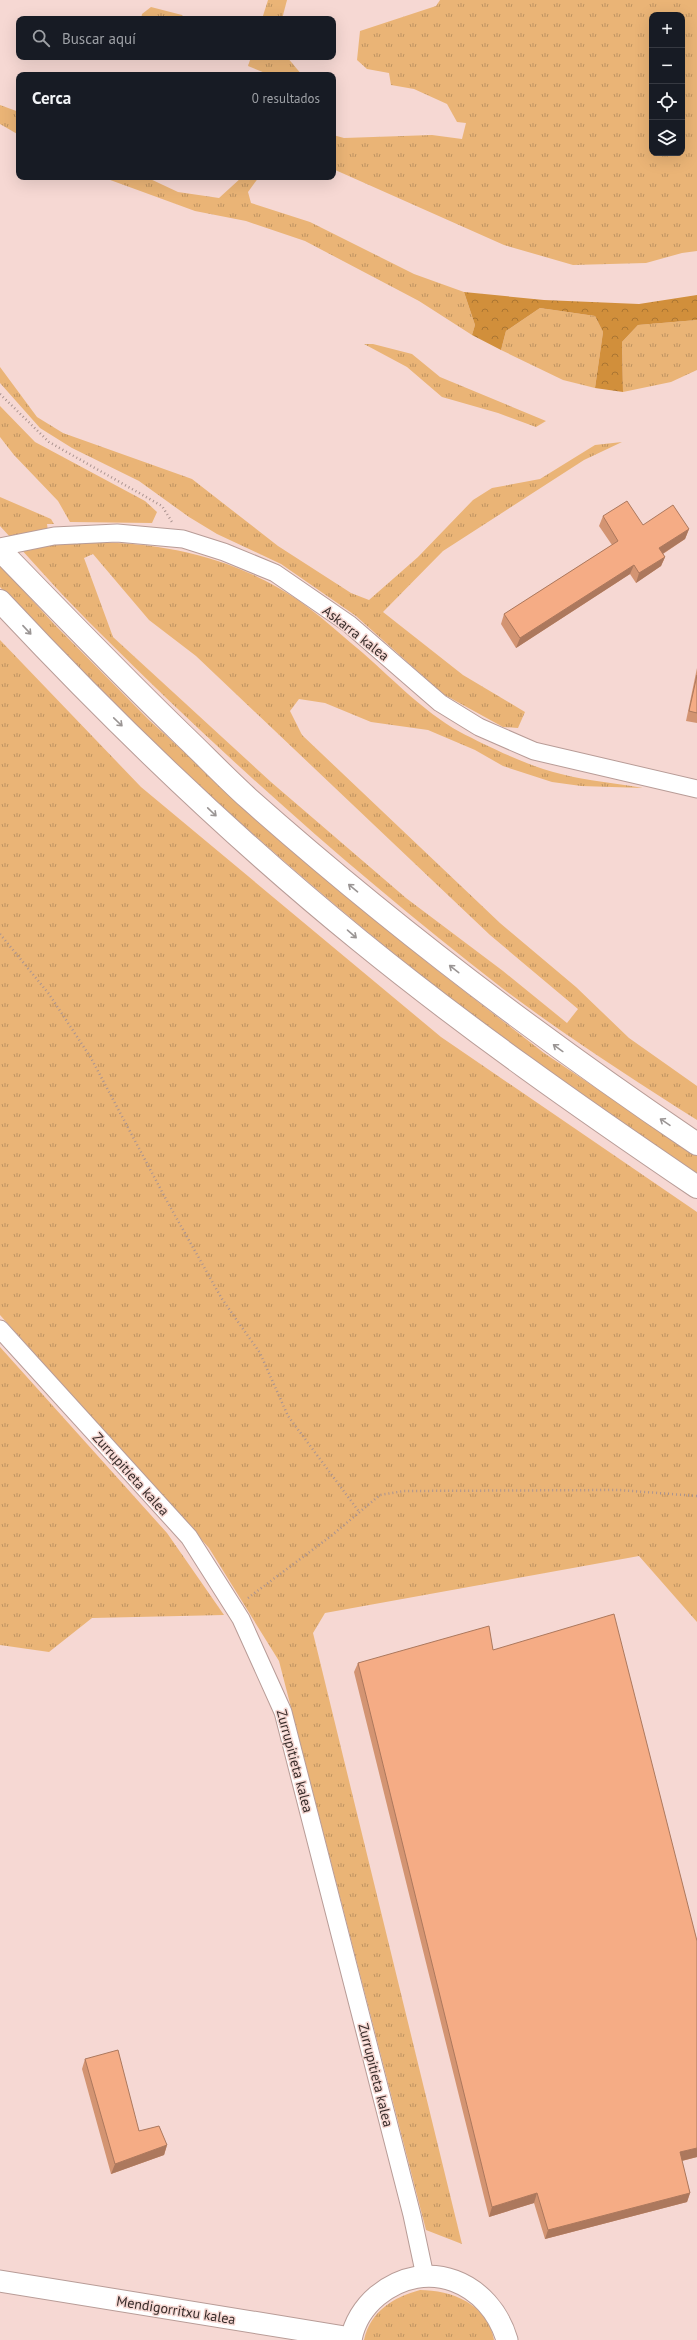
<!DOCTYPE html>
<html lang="es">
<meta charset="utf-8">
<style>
body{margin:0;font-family:"PT Sans",sans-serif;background:#242831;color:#f1f3f6}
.controls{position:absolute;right:12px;top:12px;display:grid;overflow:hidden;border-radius:8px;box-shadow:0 4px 16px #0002}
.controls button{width:36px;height:36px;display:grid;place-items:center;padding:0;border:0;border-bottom:1px solid #363941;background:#171b24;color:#f1f3f6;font:20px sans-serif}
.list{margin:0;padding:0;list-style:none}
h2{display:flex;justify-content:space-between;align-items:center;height:52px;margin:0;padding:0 16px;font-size:17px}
h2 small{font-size:13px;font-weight:400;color:#9ea1a6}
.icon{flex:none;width:22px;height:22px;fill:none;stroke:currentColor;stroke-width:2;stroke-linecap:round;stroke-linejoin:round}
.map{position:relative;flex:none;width:697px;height:2340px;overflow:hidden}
.search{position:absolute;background:#171b24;box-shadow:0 4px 16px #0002;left:16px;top:16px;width:320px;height:44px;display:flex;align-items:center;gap:10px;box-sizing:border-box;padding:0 14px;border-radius:8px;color:#9ea1a6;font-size:15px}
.panel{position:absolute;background:#171b24;box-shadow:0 4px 16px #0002;left:16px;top:72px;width:320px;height:108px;border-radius:8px}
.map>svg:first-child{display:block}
</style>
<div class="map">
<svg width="697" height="2340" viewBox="0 0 697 2340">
<defs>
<pattern id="grass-tufts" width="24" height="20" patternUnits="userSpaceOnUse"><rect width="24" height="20" fill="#eab476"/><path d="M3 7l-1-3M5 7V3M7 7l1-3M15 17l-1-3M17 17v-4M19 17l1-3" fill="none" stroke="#be9361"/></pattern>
<pattern id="forest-crowns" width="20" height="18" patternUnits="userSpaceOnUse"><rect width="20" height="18" fill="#d18f3b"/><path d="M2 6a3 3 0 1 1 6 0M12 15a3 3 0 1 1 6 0" fill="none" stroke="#aa7532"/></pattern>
</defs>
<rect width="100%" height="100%" fill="#f6d8d3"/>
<g fill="url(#grass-tufts)" fill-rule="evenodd">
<path d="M268 0H287L282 19H262Z"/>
<path d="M440 0H697V251L682 253 646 263 573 265 504 245 333 169V135L344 138 432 135 462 139 466 123 457 122 447 104 414 89 391 85 389 73 367 69 357 60 360 31 436 6ZM652 15H682V153H652Z"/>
<path d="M151 7 182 15 184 19H141L142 14Z"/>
<path d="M251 57H287L302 75H270L248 66Z"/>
<path d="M0 105 19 112V135L0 124Z"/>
<path d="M102 177H146L178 192 219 198 242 177H259L248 192 251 203 310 222 414 274 464 292 475 325 472 335 419 301 305 241 246 221 195 211Z"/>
<path d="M540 308 595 316 603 332 595 388 563 380 501 350 506 331Z"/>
<path d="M697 320V370L671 382 623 392 622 342 638 325Z"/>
<path d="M364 344H373L412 354 440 377 546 421 536 427 498 413 442 397 407 367Z"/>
<path d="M0 367 37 417 63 433 192 479 278 546 351 593 369 600 418 557 473 500 492 488 540 479 595 445 622 442 584 460 443 551 383 612 463 675 525 712 518 728 503 727 443 694 356 616 281 564 217 534 189 517 139 481 72 448 40 428 0 383Z"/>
<path d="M0 406 35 442 145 501 157 512 152 523 70 522 58 501 14 455 0 437Z"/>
<path d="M0 497 51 519 54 524H47L50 545C135 536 226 551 298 600 318 614 338 632 357 648 390 676 422 711 460 732 489 747 530 767 561 774 588 781 616 783 643 788L581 786 552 782 503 766 475 750 428 730 371 722 325 703 299 699 290 711 302 735 500 923 576 987 629 1038 697 1086V1120C631 1078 564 1035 502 988 361 879 227 760 101 634 66 600 33 562 0 526ZM93 554 149 620 196 656 490 935 578 1009 567 1023 503 971 406 898 271 782 113 637 84 558Z"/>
<path d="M0 565 54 624 149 720 280 839 428 963 544 1053 697 1156V1175C644 1139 589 1104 538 1066 346 922 163 763 0 587Z"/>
<path d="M0 640 141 787 441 1037 697 1212V1622L639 1556 325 1613 313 1633 462 2244 426 2230 279 1661 209 1548 0 1315Z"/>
<path d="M0 1347 167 1533 224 1615 92 1618 49 1652 0 1645Z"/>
<path d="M420 2290C451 2290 488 2304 494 2340H364C370 2311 394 2297 420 2290Z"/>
</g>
<path fill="url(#forest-crowns)" d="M464 292 544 300 639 304 697 295V320L638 325 622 342 623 392 595 388 603 332 595 316 540 308 506 331 501 350 472 335 475 325Z"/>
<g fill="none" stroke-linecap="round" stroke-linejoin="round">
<defs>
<g id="minor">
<path d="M0 547 54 536 117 533 183 539 224 552 275 573 349 624 440 703 479 727 534 751 697 789"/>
<path d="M0 1329 189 1537 241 1619 283 1712 412 2215 425 2276"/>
</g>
<g id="tertiary">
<path d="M0 2281 351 2338"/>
<path d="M351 2340C354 2323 364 2307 377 2296 427 2255 490 2282 507 2340"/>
</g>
<g id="motorway">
<path d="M0 550C60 612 120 674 182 734 204 755 225 777 248 798 390 924 540 1038 697 1144"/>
<path d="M0 601C113 722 232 837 360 941 468 1029 582 1109 697 1187"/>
</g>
</defs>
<use href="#minor" stroke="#b89c97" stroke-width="19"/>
<use href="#tertiary" stroke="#b89c97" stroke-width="23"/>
<use href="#motorway" stroke="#b89c97" stroke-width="24"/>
<g stroke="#ab9490" stroke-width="2.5" stroke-dasharray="1 3" stroke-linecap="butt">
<path d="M0 394 49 442 162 506 172 522"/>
<path d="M0 934 49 994 91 1058 168 1203 222 1299 260 1353 288 1416 360 1513"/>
<path d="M248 1598 331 1536 380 1495 404 1491 619 1490 697 1496"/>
</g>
<use href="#minor" stroke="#fff" stroke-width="17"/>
<use href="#tertiary" stroke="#fff" stroke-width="21"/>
<use href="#motorway" stroke="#fff" stroke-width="22"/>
</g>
<g fill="#d39472">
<path d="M603 516 643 525 689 529 685 539 663 554 665 557 661 566 636 583 630 574 516 648 501 624 504 614 612 545 599 526Z"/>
<path d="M697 668V723L686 721Z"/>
<path d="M493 1650 697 1941V2157L682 2161 690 2193 687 2202 545 2239 534 2203 489 2217 354 1672 358 1663Z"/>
<path d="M85 2059 139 2131 167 2145 164 2155 111 2174 82 2069Z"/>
</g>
<g fill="#ac785d">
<path d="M689 529 685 539 656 558 659 548Z"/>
<path d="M665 557 661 566 636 583 639 573Z"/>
<path d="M634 565 630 574 516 648 520 638Z"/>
<path d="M167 2145 164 2155 111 2174 115 2164Z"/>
<path d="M697 2148V2157L677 2162 680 2152Z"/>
<path d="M537 2193 534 2203 489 2217 492 2207Z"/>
<path d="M690 2193 687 2202 545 2239 548 2230Z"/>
</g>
<g fill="#f5ac85" stroke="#ac785d">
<path d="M627 501 643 525 673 505 689 529 659 548 665 557 639 573 634 565 520 638 504 614 618 541 603 516Z"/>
<path d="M697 675V713L689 711Z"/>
<path d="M614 1614 697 1941V2148L680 2152 690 2193 548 2230 537 2193 492 2207 358 1663 489 1626 493 1650Z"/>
<path d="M118 2050 139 2131 159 2126 167 2145 115 2164 85 2059Z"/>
</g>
<defs><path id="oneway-shaft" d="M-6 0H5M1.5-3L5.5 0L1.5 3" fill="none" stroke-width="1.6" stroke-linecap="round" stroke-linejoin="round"/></defs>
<g stroke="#9a9594">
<use href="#oneway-shaft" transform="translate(27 630) rotate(47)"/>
<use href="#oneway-shaft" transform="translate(118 722) rotate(44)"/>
<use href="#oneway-shaft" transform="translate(212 812) rotate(44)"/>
<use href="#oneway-shaft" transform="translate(353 888) rotate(-140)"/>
<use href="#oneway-shaft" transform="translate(352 934) rotate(41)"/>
<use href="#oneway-shaft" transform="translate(454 969) rotate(-142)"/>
<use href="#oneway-shaft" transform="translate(558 1048) rotate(-144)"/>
<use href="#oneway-shaft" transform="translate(665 1122) rotate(-146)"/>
</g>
<g text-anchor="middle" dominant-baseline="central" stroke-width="3" stroke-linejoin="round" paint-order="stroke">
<g font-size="14" fill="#362b29" stroke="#f6d8d3">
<text transform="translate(356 633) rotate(38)">Askarra kalea</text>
<text transform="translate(131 1474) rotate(48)">Zurrupitieta kalea</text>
<text transform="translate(295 1761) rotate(75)">Zurrupitieta kalea</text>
<text transform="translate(376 2075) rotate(76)">Zurrupitieta kalea</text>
<text transform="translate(176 2310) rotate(9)">Mendigorritxu kalea</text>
</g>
</g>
</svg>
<div class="controls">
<button>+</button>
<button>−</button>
<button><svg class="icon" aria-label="locate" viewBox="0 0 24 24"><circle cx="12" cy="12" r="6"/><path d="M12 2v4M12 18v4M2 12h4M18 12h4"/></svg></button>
<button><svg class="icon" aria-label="layers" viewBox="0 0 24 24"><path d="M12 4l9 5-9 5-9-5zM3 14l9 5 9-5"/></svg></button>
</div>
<div class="search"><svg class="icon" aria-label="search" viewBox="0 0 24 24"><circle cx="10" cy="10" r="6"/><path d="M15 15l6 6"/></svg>Buscar aquí</div>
<section class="panel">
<h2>Cerca<small>0 resultados</small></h2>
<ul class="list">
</ul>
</section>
</div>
